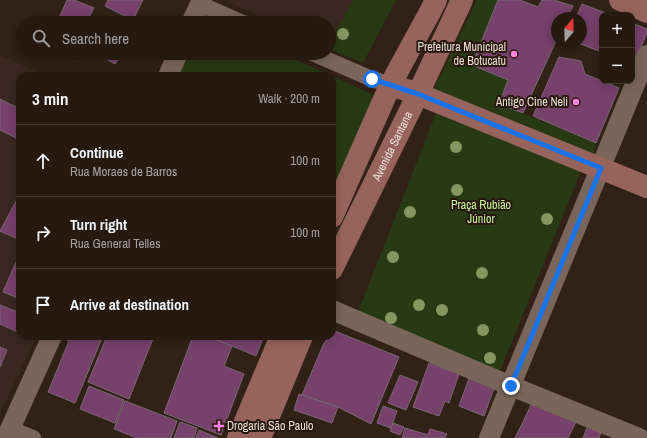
<!DOCTYPE html>
<meta charset="utf-8">
<style>
body{margin:0;font-family:"Archivo Narrow",sans-serif;background:#31261e;color:#f1f3f6}
.controls{position:absolute;right:12px;top:12px;display:grid;overflow:hidden;border-radius:8px;box-shadow:0 2px 10px #0003}
.controls button{width:36px;height:36px;display:grid;place-items:center;padding:0;border:0;border-bottom:1px solid #423830;background:#251910;color:#f1f3f6;font:20px sans-serif}
.compass{position:absolute;left:551px;top:12px;width:36px;height:36px;border-radius:50%;background:#251910;box-shadow:0 2px 10px #0003;rotate:19deg}
.stop{position:absolute;width:12px;height:12px;margin:-9px;border:3px solid #1a73e8;border-radius:50%;background:#fff}
.stop.end{background:#1a73e8;border-color:#fff;box-shadow:0 1px 4px #0008}
.list{margin:0;padding:0;list-style:none}
h2{display:flex;justify-content:space-between;align-items:center;height:52px;margin:0;padding:0 16px;font-size:17px}
h2 small{font-size:13px;font-weight:400;color:#a3a09f}
.list li{display:grid;grid-template-columns:26px 1fr auto;gap:12px;align-items:center;box-sizing:border-box;height:72px;padding:0 16px;border-top:1px solid #423830}
.list b{display:block;font-size:15px;white-space:nowrap}
.list p{margin:0;font-size:13px;white-space:nowrap;color:#a3a09f}
.list em{font-size:13px;font-style:normal;color:#a3a09f}
.icon{flex:none;width:22px;height:22px;fill:none;stroke:currentColor;stroke-width:2;stroke-linecap:round;stroke-linejoin:round}
.map{position:relative;flex:none;width:647px;height:438px;overflow:hidden}
.search{position:absolute;background:#251910;box-shadow:0 2px 10px #0003;left:16px;top:16px;width:320px;height:44px;display:flex;align-items:center;gap:10px;box-sizing:border-box;padding:0 14px;border-radius:22px;color:#a3a09f;font-size:15px}
.panel{position:absolute;background:#251910;box-shadow:0 2px 10px #0003;left:16px;top:72px;width:320px;height:268px;border-radius:12px}
.map>svg:first-child{display:block}
</style>
<div class="map">
<svg width="647" height="438" viewBox="0 0 647 438">
<rect width="100%" height="100%" fill="#312116"/>
<g fill="#3a2722">
<path d="M225 0H353L329 44V23H274Z"/>
<path d="M0 55 48 76H20V336H37L0 413Z"/>
</g>
<g fill="#283a13">
<path d="M353 0H396L363 63 329 49V44Z"/>
<path d="M477 0H500L508 80 499 104 596 143 592 161 432 93Z"/>
<path d="M187 53H281L332 76H177Z"/>
<path d="M332 76 378 97 332 200Z"/>
<path d="M438 108 581 171 500 371 358 312Z"/>
</g>
<g fill="#76416b" stroke="#7a6775">
<path d="M67 0H74L94 8 88 19 94 22V23H57Z"/>
<path d="M108 0H143L133 20 105 6Z"/>
<path d="M498 0H520L538 7 542 0H554L573 6 567 18H557V39L523 113 499 104 508 80 472 65Z"/>
<path d="M582 4 611 15H602V52L575 42H581V18H576Z"/>
<path d="M632 23 647 29V33L636 59 632 57Z"/>
<path d="M63 53H81L78 60Z"/>
<path d="M109 53H122L115 64 106 59Z"/>
<path d="M559 57 581 61 585 74 619 88 596 143 533 116Z"/>
<path d="M0 99 20 109V140L0 130Z"/>
<path d="M20 194V240L0 231Z"/>
<path d="M20 253V299L3 292Z"/>
<path d="M0 305 20 313V333L0 324Z"/>
<path d="M335 331 399 357 371 424 338 407 302 395 324 343 330 336H332V334Z"/>
<path d="M61 336H103L75 403 48 392 69 341 61 337Z"/>
<path d="M107 336H154L129 399 88 382Z"/>
<path d="M193 336H206L232 346 224 366 244 374 221 435 164 413Z"/>
<path d="M208 336H264L256 356Z"/>
<path d="M0 347 7 350 0 367Z"/>
<path d="M429 363 459 374 449 403 445 401 439 416 413 407Z"/>
<path d="M472 370 497 380 484 416 459 406Z"/>
<path d="M400 375 418 382 406 410 388 403Z"/>
<path d="M89 386 124 400 115 423 80 409Z"/>
<path d="M299 394 338 407 332 423 294 410Z"/>
<path d="M534 399 577 420 568 438H515Z"/>
<path d="M125 401 177 421 171 438H137L114 429Z"/>
<path d="M383 406 397 411 391 428 377 423Z"/>
<path d="M180 422 197 428 194 438H174Z"/>
<path d="M393 423 404 427 400 435 390 431Z"/>
<path d="M588 425 602 430 599 438H583Z"/>
<path d="M405 428 428 435 430 429 447 434 445 438H402Z"/>
<path d="M199 430 218 438H196Z"/>
</g>
<g fill="none" stroke-linecap="round" stroke-linejoin="round">
<g stroke="#796559" stroke-width="16">
<path d="M200 4 243 23"/>
<path d="M312 53 372 79 391 85"/>
<path d="M10 429 33 438"/>
</g>
<g stroke="#796559" stroke-width="20">
<path d="M191 23 202 0"/>
<path d="M168 76 178 53"/>
<path d="M332 310 511 386 639 438"/>
<path d="M6 438 52 336"/>
<path d="M489 438 647 55"/>
</g>
<g stroke="#96645c" stroke-width="22">
<path d="M620 0 647 12"/>
<path d="M391 85 418 94 647 187"/>
<path d="M332 217 385 97 395 76 430 12 436 0"/>
<path id="s1" d="M332 269 418 94 462 0"/>
<path d="M238 438 281 336"/>
<path d="M260 438 302 336"/>
</g>
</g>
<g fill="#859660">
<circle cx="343" cy="34" r="6"/>
<circle cx="456" cy="147" r="6"/>
<circle cx="457" cy="190" r="6"/>
<circle cx="410" cy="212" r="6"/>
<circle cx="547" cy="219" r="6"/>
<circle cx="393" cy="257" r="6"/>
<circle cx="482" cy="273" r="6"/>
<circle cx="419" cy="305" r="6"/>
<circle cx="442" cy="310" r="6"/>
<circle cx="391" cy="318" r="6"/>
<circle cx="483" cy="330" r="6"/>
<circle cx="490" cy="358" r="6"/>
</g>
<g fill="none" stroke-linecap="round" stroke-linejoin="round">
<path stroke="#1a73e8" stroke-width="5" d="M372 79 418 94 601 168 511 386"/>
</g>
<g fill="#fe85df" stroke="#27170d" stroke-width="1.5">
<circle cx="514" cy="54" r="4"/>
<circle cx="576" cy="102" r="4"/>
<path d="M217 420h4v4h4v4h-4v4h-4v-4h-4v-4h4z"/>
</g>
<g text-anchor="middle" dominant-baseline="central" stroke-width="4" stroke-linejoin="round" paint-order="stroke">
<g font-size="12" fill="#ebe0d9" stroke="#27170d" text-anchor="end">
<text x="506" y="47">Prefeitura Municipal<tspan x="506" dy="14">de Botucatu</tspan></text>
<text x="568" y="102">Antigo Cine Neli</text>
<text x="227" y="426" text-anchor="start">Drogaria São Paulo</text>
</g>
<g font-size="12" fill="#ebe0d9" stroke="#27170d">
<text stroke="none"><textPath href="#s1" startOffset="137">Avenida Santana</textPath></text>
</g>
<g font-size="12" fill="#c9f69d" stroke="#27170d">
<text x="481" y="205">Praça Rubião<tspan x="481" dy="14">Júnior</tspan></text>
</g>
</g>
</svg>
<div class="controls">
<button>+</button>
<button>−</button>
</div>
<svg class="compass" viewBox="-18 -18 36 36"><path d="M0-13l5 13h-10z" fill="#e53935"/><path d="M0 13l5-13h-10z" fill="#a3a09f"/></svg>
<div class="stop" style="left:372px;top:79px"></div>
<div class="stop end" style="left:511px;top:386px"></div>
<div class="search"><svg class="icon" aria-label="search" viewBox="0 0 24 24"><circle cx="10" cy="10" r="6"/><path d="M15 15l6 6"/></svg>Search here</div>
<section class="panel">
<h2>3 min<small>Walk · 200 m</small></h2>
<ul class="list">
<li><svg class="icon" aria-label="ahead" viewBox="0 0 24 24"><path d="M12 20V5M6 11l6-6 6 6"/></svg><div><b>Continue</b><p>Rua Moraes de Barros</p></div><em>100 m</em></li>
<li><svg class="icon" aria-label="right" viewBox="0 0 24 24"><path d="M7 20v-9h11M14 6l5 5-5 5"/></svg><div><b>Turn right</b><p>Rua General Telles</p></div><em>100 m</em></li>
<li><svg class="icon" aria-label="arrive" viewBox="0 0 24 24"><path d="M6 21V4h12l-3 4 3 4H6"/></svg><div><b>Arrive at destination</b></div></li>
</ul>
</section>
</div>
